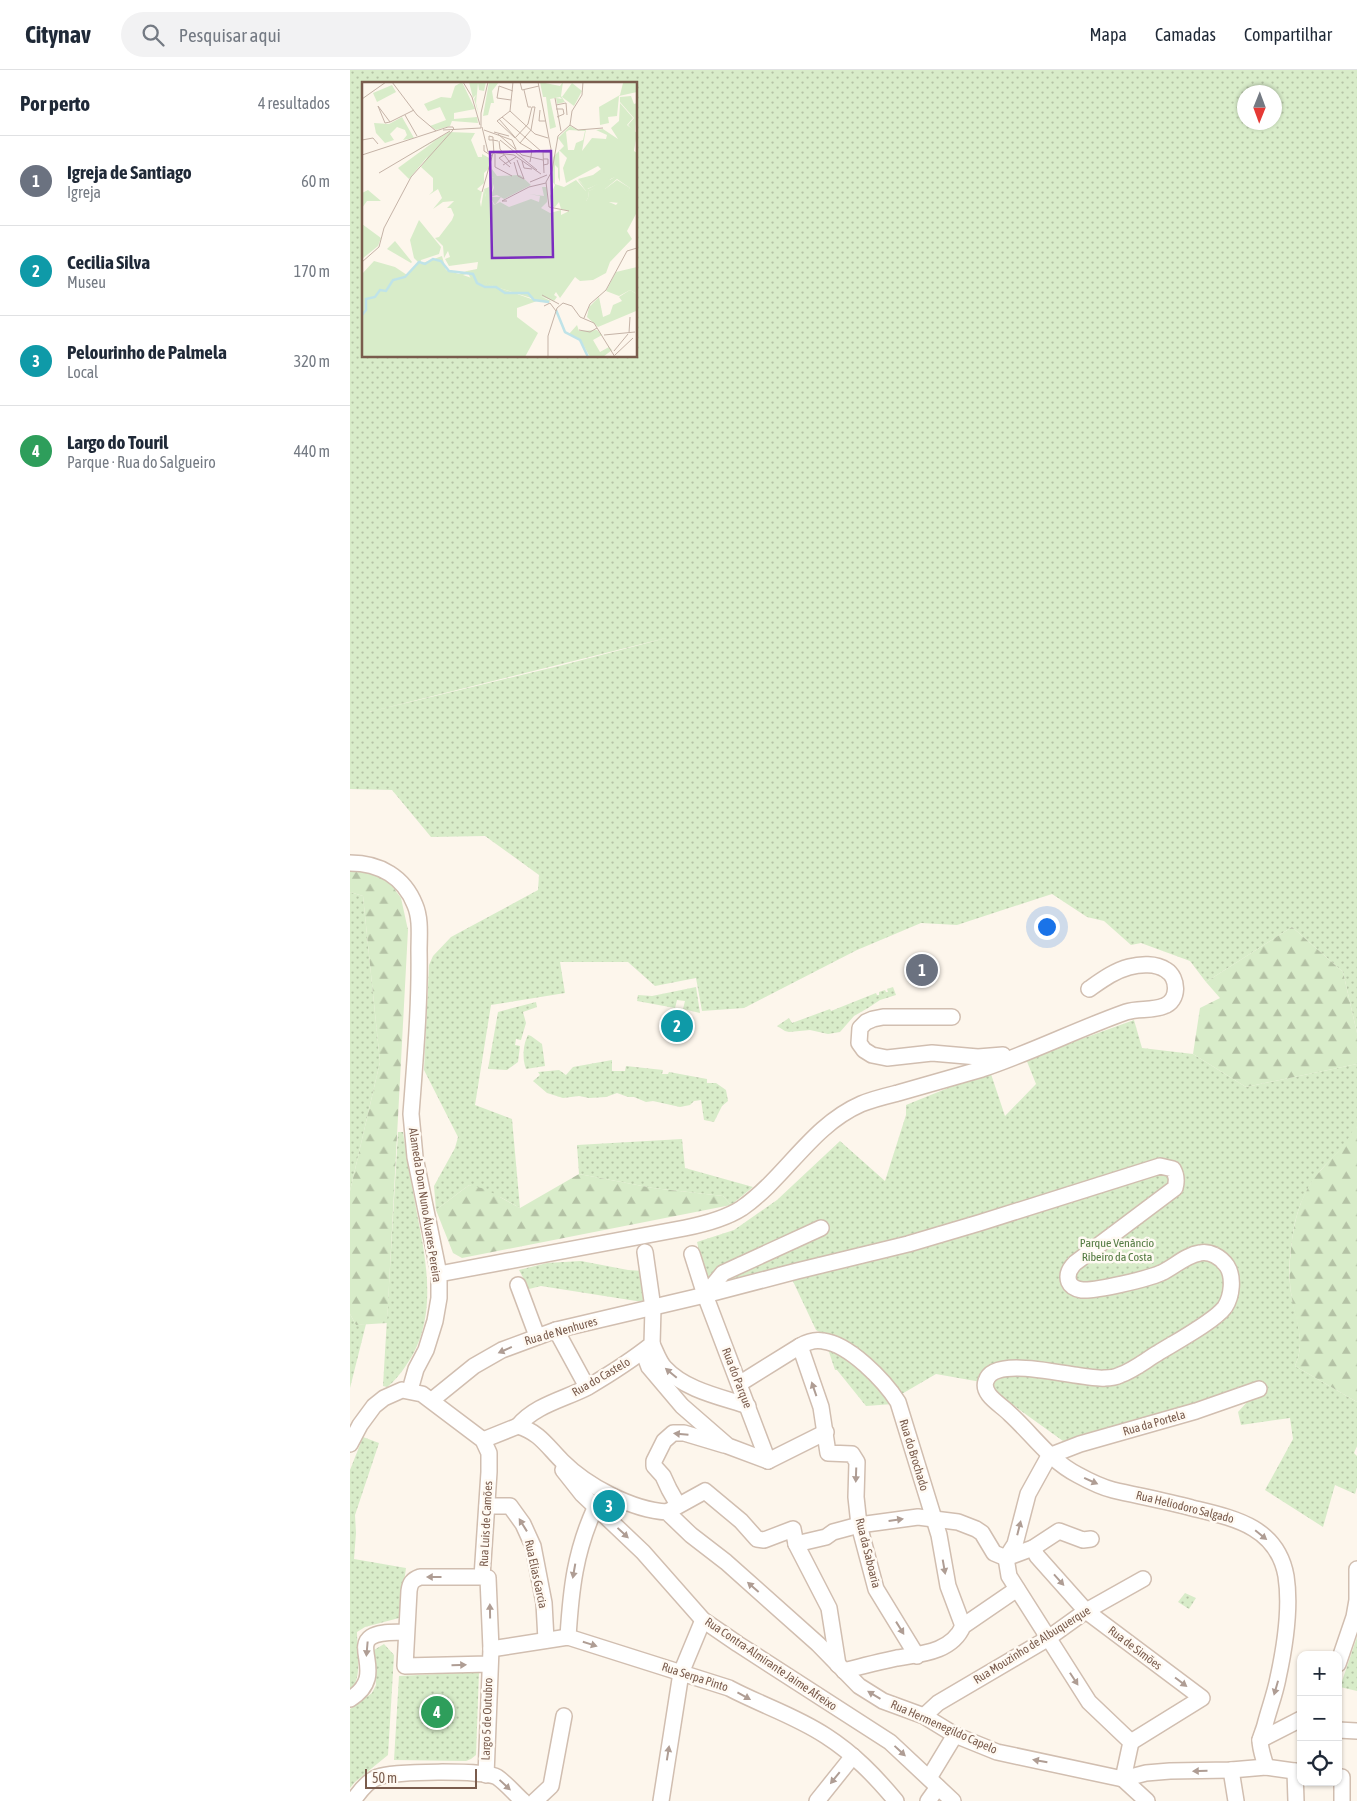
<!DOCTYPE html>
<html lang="pt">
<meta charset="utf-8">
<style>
body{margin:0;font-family:"Asap Condensed",sans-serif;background:#f2f2f3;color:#1f2937}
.controls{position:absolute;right:15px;bottom:15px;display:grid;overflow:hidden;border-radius:10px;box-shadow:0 1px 4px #0004}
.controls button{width:45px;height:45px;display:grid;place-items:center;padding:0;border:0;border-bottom:1px solid #e0e1e3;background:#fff;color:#1f2937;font:25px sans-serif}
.compass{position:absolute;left:887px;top:15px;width:45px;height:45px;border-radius:50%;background:#fff;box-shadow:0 1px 4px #0004;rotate:181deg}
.scale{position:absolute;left:15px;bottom:12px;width:112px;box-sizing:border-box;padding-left:5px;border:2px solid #7a5c4d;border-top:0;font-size:14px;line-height:18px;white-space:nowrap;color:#7a5c4d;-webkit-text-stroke:4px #fffaf3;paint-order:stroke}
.you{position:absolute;left:696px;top:856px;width:18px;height:18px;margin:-12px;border:4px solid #fff;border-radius:50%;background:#1a73e8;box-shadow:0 0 0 8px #1a73e833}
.badge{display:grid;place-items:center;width:32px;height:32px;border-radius:50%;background:#e76f51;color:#fff;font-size:16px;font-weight:700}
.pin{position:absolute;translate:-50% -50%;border:2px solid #fff;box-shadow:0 1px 5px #0006}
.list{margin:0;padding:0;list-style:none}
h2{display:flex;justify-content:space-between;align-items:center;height:65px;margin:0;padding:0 20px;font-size:21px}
h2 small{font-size:16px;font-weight:400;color:#747a83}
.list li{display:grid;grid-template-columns:32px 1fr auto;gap:15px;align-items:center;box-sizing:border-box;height:90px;padding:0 20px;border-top:1px solid #e0e1e3}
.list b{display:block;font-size:19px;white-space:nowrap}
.list p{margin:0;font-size:16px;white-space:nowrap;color:#747a83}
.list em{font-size:16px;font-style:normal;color:#747a83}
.icon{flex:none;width:28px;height:28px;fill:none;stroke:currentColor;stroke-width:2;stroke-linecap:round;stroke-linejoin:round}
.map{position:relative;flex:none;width:1007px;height:1731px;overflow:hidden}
header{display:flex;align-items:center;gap:30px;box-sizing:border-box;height:70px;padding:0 25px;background:#fff;border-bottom:1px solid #e0e1e3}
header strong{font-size:24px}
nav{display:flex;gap:28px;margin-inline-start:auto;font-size:18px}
.search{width:350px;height:45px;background:#f2f2f3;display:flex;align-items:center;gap:12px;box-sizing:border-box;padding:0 18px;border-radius:28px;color:#747a83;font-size:19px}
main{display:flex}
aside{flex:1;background:#fff}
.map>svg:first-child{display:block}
</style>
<header>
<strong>Citynav</strong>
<div class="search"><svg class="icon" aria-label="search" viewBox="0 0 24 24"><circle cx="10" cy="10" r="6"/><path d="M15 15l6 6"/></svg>Pesquisar aqui</div>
<nav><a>Mapa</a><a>Camadas</a><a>Compartilhar</a></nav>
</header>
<main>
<aside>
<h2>Por perto<small>4 resultados</small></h2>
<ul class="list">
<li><span class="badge" style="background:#6b7280">1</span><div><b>Igreja de Santiago</b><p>Igreja</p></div><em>60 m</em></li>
<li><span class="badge" style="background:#0f9aa8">2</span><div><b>Cecilia Silva</b><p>Museu</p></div><em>170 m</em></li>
<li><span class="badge" style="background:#0f9aa8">3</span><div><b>Pelourinho de Palmela</b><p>Local</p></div><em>320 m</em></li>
<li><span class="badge" style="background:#2e9e5b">4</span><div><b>Largo do Touril</b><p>Parque · Rua do Salgueiro</p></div><em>440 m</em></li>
</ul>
</aside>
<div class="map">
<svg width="1007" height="1731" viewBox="0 0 1007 1731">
<defs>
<pattern id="grass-dots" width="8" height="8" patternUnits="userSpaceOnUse" patternTransform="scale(1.25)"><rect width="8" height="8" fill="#d8ecc9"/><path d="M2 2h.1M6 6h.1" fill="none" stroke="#b4c2a5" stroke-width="1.8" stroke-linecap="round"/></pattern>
<pattern id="forest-firs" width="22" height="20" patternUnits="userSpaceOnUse" patternTransform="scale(1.25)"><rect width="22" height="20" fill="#d8ecc9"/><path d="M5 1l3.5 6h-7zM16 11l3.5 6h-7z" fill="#b4c2a5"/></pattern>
</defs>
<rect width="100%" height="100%" fill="#fdf6ec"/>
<g fill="url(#grass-dots)" fill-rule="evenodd">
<path d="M0 0H1007V963L993 902 942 857 856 912 840 891 791 873 781 875 754 851 737 847 702 824 607 855 571 853 507 880 394 938 352 941 346 908 305 916 278 892H210L215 923 141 935 125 1035 162 1049 170 1138 152 1128 119 1115 86 1140 84 1116 105 1078 108 1067 74 1000 79 895 83 886 101 867 188 820 189 805 135 766 81 767 42 720 0 719ZM14 14H286V286H14ZM894 22H924V52H894ZM320 567 213 595 19 642Z"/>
<path d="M0 822 13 826 30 992 0 1121Z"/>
<path d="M346 917 350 943 333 939 335 931 327 930 325 938 287 931 288 925 302 926Z"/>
<path d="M543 917 546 925 530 930 518 938 504 946 490 962 478 964 460 960 439 962 435 961 427 956 439 948 442 953 480 939 481 941 526 923 527 925H529V922L535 920 536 922H538L537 919Z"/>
<path d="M186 932 187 937 173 942 176 953 171 970 166 969 165 975 170 976 168 992 157 1000 138 999 148 942Z"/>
<path d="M784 950 792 978 843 984 896 1017 1007 994C1007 1010 1007 1037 1007 1051 1001 1073 985 1084 971 1100 957 1116 948 1136 944 1157 941 1176 938 1196 940 1214 942 1243 958 1267 945 1296L1007 1332V1376L1004 1383 1007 1386V1417L1005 1424 985 1415 973 1457 915 1420 943 1369 940 1348 891 1355 888 1342 908 1320 846 1341 713 1371 631 1312 586 1304 550 1325 539 1307 524 1293 466 1260 440 1205 359 1221 347 1172 384 1160 427 1130 490 1071 535 1111 556 1045V1035L640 1001 655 1046 686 1014 676 989Z"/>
<path d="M178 965 181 966 192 974 195 996 176 999C172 989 173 974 178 965Z"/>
<path d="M262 990V1001H275L276 996 313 1000 312 1004H318L319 1002 357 1009V1013H366L376 1020 378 1031 372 1036 364 1052 354 1050 351 1030 344 1031 340 1035 330 1037 303 1031 296 1032 284 1027H278L267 1023 256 1027 239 1028 229 1026 213 1028 197 1023 183 1011 190 1005 188 1002 209 1000 216 1005 223 997Z"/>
<path d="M48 1062H53C57 1092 63 1120 68 1149 78 1199 87 1253 55 1297 50 1304 44 1312 37 1317L33 1316Z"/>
<path d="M332 1069 335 1098 403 1117 381 1135 373 1126 303 1118 229 1104 227 1075Z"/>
<path d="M231 1191 278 1200 294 1201 299 1233 191 1216 179 1219 169 1200 197 1193Z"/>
<path d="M0 1244 6 1255 16 1254 0 1318Z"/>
<path d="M478 1279C507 1289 524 1311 543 1334L516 1336 487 1300H485Z"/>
<path d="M13 1367 29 1373 5 1445 6 1463 4 1489 56 1498 49 1548 15 1557 7 1562C7 1576 13 1612 0 1619V1400Z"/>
<path d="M835 1523 846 1528 839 1539 828 1532Z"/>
<path d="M1007 1567V1621L990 1617Z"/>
<path d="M34 1574 44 1585 38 1685 5 1712 0 1718V1639L22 1623 26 1615 24 1580Z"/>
<path d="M129 1602 126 1685 121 1689 116 1691 44 1690 49 1606Z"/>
</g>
<g fill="url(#forest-firs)">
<path d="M0 798 34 805 51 828 58 860 37 1253 6 1255 0 1244V1121L30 992 13 826 0 822Z"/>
<path d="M942 857 993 902 1007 963V994L896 1017 843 984 850 938 870 928 856 912Z"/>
<path d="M1007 1050V1332L945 1296C956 1272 946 1253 942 1229 939 1213 939 1196 941 1179 944 1150 951 1121 972 1099 988 1081 999 1073 1007 1050Z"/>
<path d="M229 1104 303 1118 373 1126 381 1135 112 1188 103 1183 86 1140 119 1115 135 1119 170 1138Z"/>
</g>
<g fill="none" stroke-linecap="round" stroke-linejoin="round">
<defs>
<g id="minor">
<path d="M0 793C30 793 54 807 65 835 71 849 69 866 69 881 70 935 65 990 61 1044L65 1087 89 1204V1228L85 1251 76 1280 66 1299 60 1320"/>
<path d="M602 947H533L523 949 516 952 510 958 509 973 514 980 522 985 537 988 582 983 628 987 653 985"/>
<path d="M342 1184 355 1225 418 1391"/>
<path d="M89 1204 335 1158C355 1154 375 1149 392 1138 436 1107 461 1056 511 1034 523 1029 536 1026 548 1023 576 1015 604 1007 632 999 680 983 728 959 776 942 788 938 802 941 814 936 829 931 829 908 816 900 806 893 790 894 779 897 764 901 752 910 739 919"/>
<path d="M168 1215 187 1266"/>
<path d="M355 1225 373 1203 471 1158"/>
<path d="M206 1260 237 1317"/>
<path d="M302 1274 296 1289 299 1297 332 1336 378 1376 418 1391 476 1362"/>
<path d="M302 1274C306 1282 309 1292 315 1298 335 1320 371 1327 398 1336"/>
<path d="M450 1276 471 1337 478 1383 502 1384 507 1392 506 1427 509 1455 526 1519 567 1586"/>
<path d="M389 1314 450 1276C457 1272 464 1269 473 1271 499 1274 534 1310 548 1332L589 1465 598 1516 613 1556"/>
<path d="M82 1330 124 1296 152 1280 206 1260 355 1225 447 1201 558 1174 629 1153 810 1096 823 1099C827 1106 827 1111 825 1118L725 1193C720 1198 716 1204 719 1212 721 1217 726 1219 732 1220 747 1221 797 1209 811 1203 824 1197 836 1185 850 1183 860 1181 871 1187 877 1196 884 1207 882 1226 875 1237 865 1251 824 1273 808 1283 796 1290 784 1300 770 1305 766 1307 759 1308 755 1308 732 1311 645 1282 636 1311 631 1325 652 1335 660 1344 683 1365 699 1390 728 1405 739 1411 751 1417 763 1420 789 1426 816 1431 842 1438 883 1448 927 1456 936 1506 941 1538 935 1576 928 1608 925 1624 919 1639 915 1655 914 1659 911 1666 910 1670 910 1679 914 1689 916 1697"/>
<path d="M168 1356C189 1362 197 1376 212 1391 237 1416 282 1440 317 1442L341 1465 376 1492 468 1574 509 1616 533 1631 574 1646 605 1665 647 1682 773 1709 796 1703 820 1701 881 1700 916 1697 951 1702"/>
<path d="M168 1356C185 1335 215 1329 238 1317 260 1304 282 1290 302 1274L303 1238 295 1182"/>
<path d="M133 1370 168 1356"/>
<path d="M0 1374 10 1355 24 1336 34 1328 52 1320 72 1324 133 1370 139 1383V1402L132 1507"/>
<path d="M699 1386 678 1424 665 1474 656 1488 659 1506 739 1632 781 1672 773 1709 797 1731"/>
<path d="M699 1386 730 1374 846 1341 909 1319"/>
<path d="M213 1400 232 1424 293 1482 353 1550 388 1574 540 1672 603 1731"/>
<path d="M328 1435 319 1419 313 1406 304 1396V1391L314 1371 323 1363H334L374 1375"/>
<path d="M137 1436H160L173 1454 183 1476 194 1533 196 1570"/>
<path d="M317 1442 355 1421 391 1451 407 1469 414 1470 443 1459 446 1474 479 1538 488 1595"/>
<path d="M446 1474 476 1467 483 1462 509 1455 568 1447 608 1452 626 1459 632 1463 644 1483 656 1488 683 1478 709 1461 733 1470 741 1469"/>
<path d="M683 1478 687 1486 736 1541 852 1628 781 1672"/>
<path d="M218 1567C221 1519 225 1482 245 1438"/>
<path d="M141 1579 218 1567 379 1618C411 1635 446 1646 476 1666 504 1684 525 1706 546 1731"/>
<path d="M988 1594 1004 1547 1007 1530V1499"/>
<path d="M494 1601C511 1596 529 1592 547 1588 571 1584 602 1582 613 1556L667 1519"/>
<path d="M0 1629C36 1607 4 1578 21 1567 30 1561 46 1563 56 1562"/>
<path d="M574 1646 588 1633 697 1569 736 1541 793 1509"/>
<path d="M988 1660 1007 1661"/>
<path d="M910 1670 951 1649"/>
<path d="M881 1700 886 1731"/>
<path d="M945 1701 946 1731"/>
<path d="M136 1705 141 1579 138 1508 132 1507H70C62 1510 60 1513 59 1521L55 1596 139 1594"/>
<path d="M992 1707V1731"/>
<path d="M579 1708 605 1665"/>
<path d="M3 1731C9 1722 17 1711 28 1707 42 1701 135 1700 147 1707 156 1713 165 1724 173 1731"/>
<path d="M185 1731 201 1716 214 1646"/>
<path d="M311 1731 331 1603 353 1550"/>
<path d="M467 1731 503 1686"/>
<path d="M578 1731 588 1717"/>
</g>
</defs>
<use href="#minor" stroke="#d1beb0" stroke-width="18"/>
<use href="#minor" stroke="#fff" stroke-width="15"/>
</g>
<defs><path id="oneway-solid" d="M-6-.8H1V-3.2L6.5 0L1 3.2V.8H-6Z" transform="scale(1.25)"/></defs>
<g fill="#af9d94">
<use href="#oneway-solid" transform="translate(155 1280) rotate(156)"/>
<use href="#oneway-solid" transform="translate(321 1303) rotate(-140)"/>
<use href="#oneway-solid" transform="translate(464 1319) rotate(-109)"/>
<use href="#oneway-solid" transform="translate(331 1364) rotate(-175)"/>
<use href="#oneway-solid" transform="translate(506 1405) rotate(92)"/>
<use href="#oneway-solid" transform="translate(741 1411) rotate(24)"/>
<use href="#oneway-solid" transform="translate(546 1450) rotate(-8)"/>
<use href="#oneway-solid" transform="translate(173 1455) rotate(-122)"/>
<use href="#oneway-solid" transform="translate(669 1458) rotate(-76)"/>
<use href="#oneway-solid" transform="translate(273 1463) rotate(43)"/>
<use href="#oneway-solid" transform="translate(911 1465) rotate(39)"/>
<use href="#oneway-solid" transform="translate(594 1497) rotate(80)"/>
<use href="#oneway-solid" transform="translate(224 1501) rotate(100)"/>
<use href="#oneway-solid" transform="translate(84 1507) rotate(180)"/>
<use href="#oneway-solid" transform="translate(709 1510) rotate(48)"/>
<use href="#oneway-solid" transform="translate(403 1517) rotate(-139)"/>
<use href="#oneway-solid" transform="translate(140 1541) rotate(-91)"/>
<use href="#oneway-solid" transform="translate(550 1558) rotate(58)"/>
<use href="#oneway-solid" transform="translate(240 1574) rotate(17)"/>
<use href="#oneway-solid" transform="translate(17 1579) rotate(95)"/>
<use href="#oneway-solid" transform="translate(109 1595) rotate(-2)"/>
<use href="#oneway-solid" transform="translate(724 1609) rotate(57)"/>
<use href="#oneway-solid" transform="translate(831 1612) rotate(37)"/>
<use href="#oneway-solid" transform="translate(926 1618) rotate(106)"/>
<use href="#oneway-solid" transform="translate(524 1625) rotate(-149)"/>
<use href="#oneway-solid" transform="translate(394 1626) rotate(29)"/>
<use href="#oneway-solid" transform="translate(550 1681) rotate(43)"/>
<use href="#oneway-solid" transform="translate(318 1683) rotate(-81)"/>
<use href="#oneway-solid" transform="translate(690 1691) rotate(-170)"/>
<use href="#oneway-solid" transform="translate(850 1701) rotate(179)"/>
<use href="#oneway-solid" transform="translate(485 1708) rotate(129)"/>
<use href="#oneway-solid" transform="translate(155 1715) rotate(43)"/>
</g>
<g text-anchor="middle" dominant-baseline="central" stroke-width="5" stroke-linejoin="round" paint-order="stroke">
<g font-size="12" fill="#7a5c4d" stroke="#fffaf3">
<text transform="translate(75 1135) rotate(81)">Alameda Dom Nuno Álvares Pereira</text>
<text transform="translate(211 1261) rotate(-16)">Rua de Nenhures</text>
<text transform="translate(251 1307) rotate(-30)">Rua do Castelo</text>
<text transform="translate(387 1308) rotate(69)">Rua do Parque</text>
<text transform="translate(804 1353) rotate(-16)">Rua da Portela</text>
<text transform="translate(564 1385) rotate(73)">Rua do Brochado</text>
<text transform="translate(835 1437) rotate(14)">Rua Heliodoro Salgado</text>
<text transform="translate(136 1454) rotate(-87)">Rua Luis de Camões</text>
<text transform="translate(518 1483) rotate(76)">Rua da Saboaria</text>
<text transform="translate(186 1504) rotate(78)">Rua Elias Garcia</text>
<text transform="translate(682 1575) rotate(-32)">Rua Mouzinho de Albuquerque</text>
<text transform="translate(785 1578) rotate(37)">Rua de Simões</text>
<text transform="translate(421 1594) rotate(34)">Rua Contra-Almirante Jaime Afreixo</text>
<text transform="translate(345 1607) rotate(18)">Rua Serpa Pinto</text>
<text transform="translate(137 1649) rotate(-88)">Largo 5 de Outubro</text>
<text transform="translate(594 1657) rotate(24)">Rua Hermenegildo Capelo</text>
</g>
<g font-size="12" fill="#537a41" stroke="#fffaf3">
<text x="767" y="1173">Parque Venâncio<tspan x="767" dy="14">Ribeiro da Costa</tspan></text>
</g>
</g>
<g transform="translate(12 12)">
<rect width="275" height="275" fill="#fdf6ec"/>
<path d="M100 0 113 27 92 31V37L115 35 116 41 90 39 88 44 74 48 68 44 84 38 78 25 66 29 62 22 79 15 89 16 93 4ZM107 0H124L122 9 117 8 116 1 114 21 117 33 112 17 114 13 111 16ZM178 0 198 4 201 0 199 14 203 20 195 22 194 16 200 17 198 15 188 17 194 45 188 47 184 15H181ZM258 21 271 36 265 43 275 51 272 69 275 71V130L265 149 270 157 248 180 244 191 231 198 218 199 213 195 198 216 194 210 192 213 195 215 192 219 178 214 189 219 185 221 109 197 105 189 115 187 116 180 87 184 83 177 88 175 86 169 82 176 81 164 73 156 77 155 90 138 92 133 89 126H85L92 119 81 120 71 127 80 116 76 107 67 113 71 109V96L59 85 66 74 47 97 36 86 73 59 44 75 87 50 113 51 109 58 116 75H120V72L129 77 127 86 122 91V101L115 107 120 110 118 120 119 125 122 107 124 115H128L132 106V96L127 94 130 87 135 94 158 93 169 103 142 117 135 113 128 115 132 123 138 120 147 125 169 117 177 120 178 114 167 112 182 114 180 105H185V120L179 126 188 131 199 128V133L207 129 199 127 197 120 193 125 189 124 188 114 193 103 189 98 191 75 202 64 196 56 208 44 216 48 224 47 220 69 230 56 244 57 245 53 234 48 241 47 256 57 249 46 257 39ZM207 48 223 49 221 58 214 61 212 68H206L204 50ZM197 68 205 76 201 86 204 101 236 84 239 87 231 93 216 97 225 107 253 95 227 109 226 116 224 119V109L214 98 202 105 193 102V83L196 86V95L198 100ZM255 97 268 106 254 123 247 120 243 107ZM40 35 52 56 41 58 45 53 43 48 35 45 28 52 32 58 23 61 14 51 12 41 27 42ZM6 108 19 119H5L0 126V111ZM0 142 19 156 16 164 0 177ZM275 185V212L268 208 257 214 244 209 254 190ZM215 243 217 249 235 248 240 253 231 258 238 270 247 265 250 268 241 275H228L218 257 207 252Z" fill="#d8ecc9" fill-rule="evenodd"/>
<path d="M127 0H137L130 9 132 21H129L126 33 121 34ZM275 0V10L257 14 255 34 246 35 247 41 238 43 237 25 258 13 261 1ZM269 14 272 22 275 21 273 51 266 43 272 36 258 20V15ZM252 93 245 101 227 109 226 116 224 119V109L215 97 226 107ZM127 94 132 96V102L128 115H139L133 123 128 115H124L122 107 127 105ZM255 98 268 106 258 121 247 120 241 128 235 120 243 107ZM57 138 79 165 77 172 59 178 58 182 80 174 84 188 97 192 105 189 108 191 101 193 175 219 155 226V235L176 251 163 275H0V192L12 179 33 185 45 193 56 180 52 176 48 158ZM33 159 50 180 49 181 25 167ZM268 208 275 212V238L274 229 236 245 225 235 227 225 237 215 241 235 248 232 251 223 260 219 257 215Z" fill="#d8ecc9"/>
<path d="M210 1 220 9 212 24 200 15Z" fill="#d8ecc9"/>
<path d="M30 3 34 10 15 20 11 11Z" fill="#d8ecc9"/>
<path fill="none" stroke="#bfe3e8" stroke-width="2.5" d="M194 228 203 250 218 258 226 275M0 233 4 228V217L13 215 18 208 24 209 31 198 43 195 57 180 63 182 71 177 79 179 87 189 111 192 115 201 123 205H134L143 211H166L172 218 187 220"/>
<path fill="none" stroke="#c5b3a7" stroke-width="1" d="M30 0 55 33 74 49M101 0 110 15 118 43M158 0 160 8 177 4M176 0 189 67 188 70H181M162 8 166 25H169M193 16 199 49M0 17 24 0M149 18 135 16 137 4 151 9M194 23 204 21 205 33M194 27H201L202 32 195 35M178 28 177 39H183M148 29 135 39 153 56M148 29 173 52 186 56M148 29 151 0M43 33 55 54M140 35 180 70M137 37 158 61 170 68 168 80M28 40 23 41 16 24 28 40 52 28M208 43 216 48 241 46M120 45 126 70 152 73 179 92M81 48 119 46V31L126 0M122 48 150 58 154 67M132 50 147 54M136 52 160 73 181 78M127 54 131 55V58H127ZM153 56 166 42 170 25H173M0 58 11 56 16 62M138 58 175 88M137 59 138 67 149 82M158 61 169 48 173 25M122 63V69L130 74M181 70 182 91M132 72 131 58 136 59M133 72V85L150 94M0 73 86 45H91L92 48M142 73 137 76 148 85M181 77H186V82L181 83M155 78 162 97M160 79 162 86 170 87M152 80 156 94 162 97M141 83 154 75M17 91 88 49M168 100 185 93M120 110 131 71M145 119H140L167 105 184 101M207 129 187 125 184 100 190 89 196 54 208 43 210 29 220 13 221 0M0 180 17 165 22 146 49 95 91 48M180 213 197 222M201 221 210 224 218 235 232 241 253 275M182 224 188 221 194 229M222 236 228 222 244 208 265 169 275 166M217 248 228 250 235 246M267 251 268 235M242 253 273 250M252 269 266 252M253 273 271 256M186 275V254L195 226 201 221"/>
<path fill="#7b2cbf" fill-opacity="0.15" stroke="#7b2cbf" stroke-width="2.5" d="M189 69 191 175 130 176 128 70Z"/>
<rect width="275" height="275" fill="none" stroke="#7a5c4d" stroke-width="2.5"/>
</g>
</svg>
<div class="controls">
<button>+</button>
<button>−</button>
<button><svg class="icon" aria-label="locate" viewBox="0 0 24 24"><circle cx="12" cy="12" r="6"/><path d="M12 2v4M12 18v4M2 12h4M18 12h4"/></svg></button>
</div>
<svg class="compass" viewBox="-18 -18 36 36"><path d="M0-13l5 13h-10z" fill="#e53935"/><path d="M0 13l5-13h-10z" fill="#747a83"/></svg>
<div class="scale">50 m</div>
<div class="you"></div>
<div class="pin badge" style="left:572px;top:900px;background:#6b7280">1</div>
<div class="pin badge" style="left:327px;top:956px;background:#0f9aa8">2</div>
<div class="pin badge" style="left:259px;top:1436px;background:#0f9aa8">3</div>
<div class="pin badge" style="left:87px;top:1642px;background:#2e9e5b">4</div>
</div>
</main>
